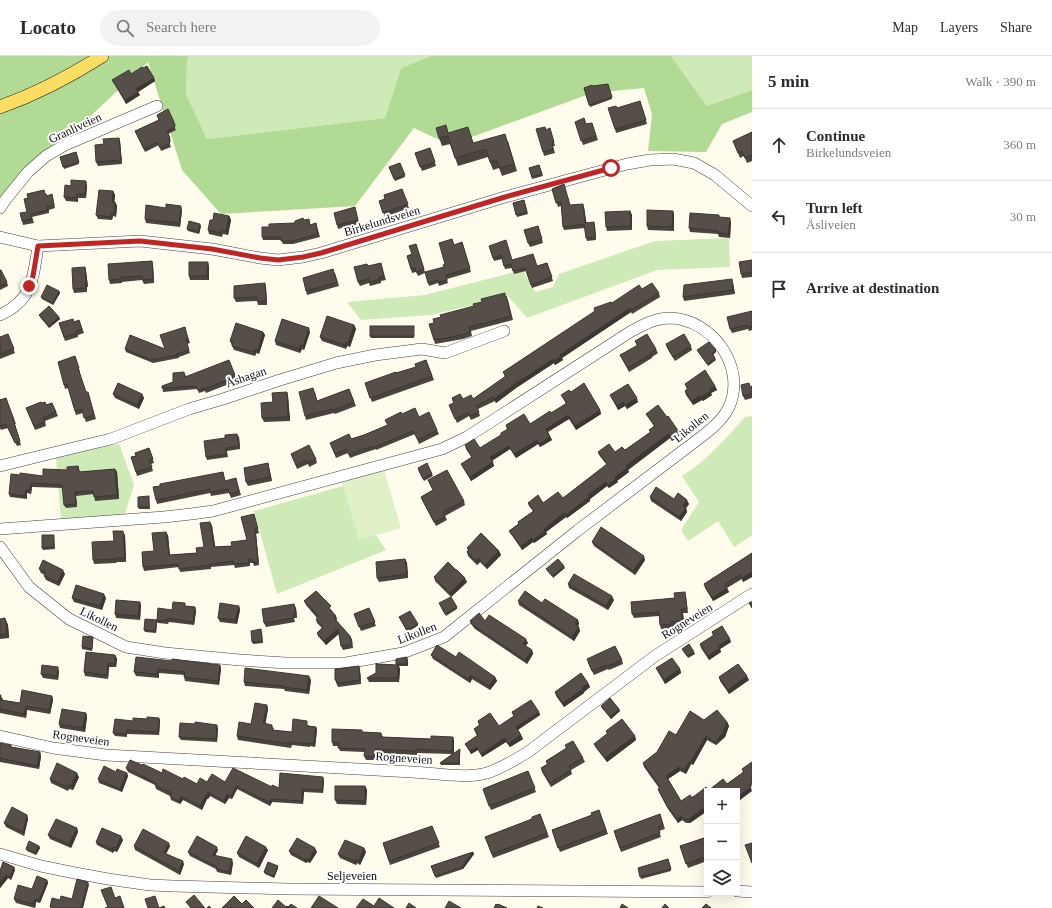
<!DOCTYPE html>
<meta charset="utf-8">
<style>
body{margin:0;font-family:"Times New Roman",serif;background:#f2f2f3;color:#2b2b33}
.controls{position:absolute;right:12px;bottom:12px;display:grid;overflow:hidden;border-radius:0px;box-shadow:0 4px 16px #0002}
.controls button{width:36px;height:36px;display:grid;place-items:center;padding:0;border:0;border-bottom:1px solid #e1e1e2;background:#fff;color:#2b2b33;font:20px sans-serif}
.stop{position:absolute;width:12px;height:12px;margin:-9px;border:3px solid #be2523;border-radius:50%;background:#fff}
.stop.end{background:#be2523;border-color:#fff;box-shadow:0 1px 4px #0008}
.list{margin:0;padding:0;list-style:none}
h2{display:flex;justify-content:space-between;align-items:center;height:52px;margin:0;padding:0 16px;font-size:17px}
h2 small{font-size:13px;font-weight:400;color:#7c7c81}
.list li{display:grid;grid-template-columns:26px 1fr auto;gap:12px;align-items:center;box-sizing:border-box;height:72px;padding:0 16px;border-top:1px solid #e1e1e2}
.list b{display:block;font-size:15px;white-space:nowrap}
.list p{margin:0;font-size:13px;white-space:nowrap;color:#7c7c81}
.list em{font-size:13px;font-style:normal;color:#7c7c81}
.icon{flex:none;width:22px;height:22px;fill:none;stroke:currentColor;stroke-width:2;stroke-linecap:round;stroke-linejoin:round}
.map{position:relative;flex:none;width:752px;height:852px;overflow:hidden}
header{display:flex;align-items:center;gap:24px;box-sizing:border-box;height:56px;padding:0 20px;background:#fff;border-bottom:1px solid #e1e1e2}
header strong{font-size:19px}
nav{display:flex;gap:22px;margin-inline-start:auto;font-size:14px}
.search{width:280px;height:36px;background:#f2f2f3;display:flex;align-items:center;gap:10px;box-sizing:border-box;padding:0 14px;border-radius:22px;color:#7c7c81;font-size:15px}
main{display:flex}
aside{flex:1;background:#fff}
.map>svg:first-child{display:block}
</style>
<header>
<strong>Locato</strong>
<div class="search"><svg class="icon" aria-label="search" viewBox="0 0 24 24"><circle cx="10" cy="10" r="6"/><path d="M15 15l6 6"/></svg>Search here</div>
<nav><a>Map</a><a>Layers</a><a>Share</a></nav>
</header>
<main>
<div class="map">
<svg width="752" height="852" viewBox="0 0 752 852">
<rect width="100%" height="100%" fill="#fffced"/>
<g fill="#ceeab6">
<path d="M189 0H431L401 12 385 62 207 83 186 38 187 2Z"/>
<path d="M671 0H752V34L707 50Z"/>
<path d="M729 182 730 211 657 214 527 262 509 241 430 259 361 264 347 246 425 239 523 214 535 236 553 231 559 218 655 185Z"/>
<path d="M752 360V479L734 491 718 465 688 485 681 474 699 446 682 420C708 404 725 383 745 361Z"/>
<path d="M119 388 134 429 123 464 61 466 56 401Z"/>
<path d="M343 430 386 494 277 538 254 455Z"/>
</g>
<path fill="#b1da95" d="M0 0H90L81 6 96 0H189L187 3 186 38 207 83 385 62 401 12 431 0H671L707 50 752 34V56L722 68 706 96 648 95 652 58 644 32 592 37 450 89 414 72 355 150 221 158 182 114 148 6 0 145Z"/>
<path fill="#e0f1c8" d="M384 414 401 472 359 484 342 426Z"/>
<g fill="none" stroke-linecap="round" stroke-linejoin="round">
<defs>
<g id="minor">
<path d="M0 152 6 143 28 116 46 100 65 89 157 50"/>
<path d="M0 181 38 190 140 185 212 193 260 202 278 204 303 201 321 197 505 141 627 108 650 104 673 103 694 107 715 119 752 150"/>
<path d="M0 259C33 244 33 222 38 190"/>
<path d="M0 410 69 393 111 383 189 353 223 343 280 324 336 307 375 299 422 293 445 297 504 275"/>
<path d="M0 473 164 461 191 458 213 455 442 393 467 381 492 365 630 276C643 269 655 262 670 262 712 263 747 311 729 351 724 362 714 371 705 378L577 475 444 581 403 597 346 607H286L240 604 165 597 126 591 69 563 29 531 0 491"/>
<path d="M0 680 53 692 106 699 412 716C434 717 466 723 487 717 502 712 515 704 528 696L655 600 752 538"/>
<path d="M0 798 41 810 75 817 108 823 150 829 173 830 288 833 707 836"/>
<path d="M737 835 752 836"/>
</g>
<path id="major" d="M0 51C36 38 69 21 102 0"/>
</defs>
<use href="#minor" stroke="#404040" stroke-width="12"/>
<use href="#major" stroke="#1e1e1e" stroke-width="14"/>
<use href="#minor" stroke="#fff" stroke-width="11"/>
<use href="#major" stroke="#fadd62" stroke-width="13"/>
</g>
<g fill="#4a443f">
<path d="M131 18 154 22 155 25 138 36 140 39 126 48 114 27 112 24Z"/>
<path d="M608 28 612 43 590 51 584 32Z"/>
<path d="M640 45 647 68 616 77 615 73 617 52Z"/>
<path d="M157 59 174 66 176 69 174 70 176 74 168 78 171 85 169 86 171 91 161 95 159 89 145 96 135 75 159 64Z"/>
<path d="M575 66 586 68 592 67 598 84 583 89Z"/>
<path d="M546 74 551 76 555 90H553L555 97 544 100 543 96Z"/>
<path d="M752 76V105L747 107 744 100 740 102 733 85Z"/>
<path d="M449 77 471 79 473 87 508 85 517 115 502 120 499 112 493 114 488 101 458 110 450 88 442 90 439 82Z"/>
<path d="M119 82 120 85 122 108 98 110 96 106 104 88Z"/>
<path d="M430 92 436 110 422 115 415 97Z"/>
<path d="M76 96 79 108 64 113 60 101Z"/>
<path d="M400 107 405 121 395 125 389 111Z"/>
<path d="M539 109 543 120 532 123 529 112Z"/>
<path d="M87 129 86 142H78V146L66 145 64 141 71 130Z"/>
<path d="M402 133 409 152 385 161 379 145 385 143Z"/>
<path d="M552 133 570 149 584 151 586 167 595 170 596 184 587 185 586 182 585 172 564 174 563 171 561 150 558 151Z"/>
<path d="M113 135 115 139 114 146H115L117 150 116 161 113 160 112 164 98 163 96 159Z"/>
<path d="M45 138 47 140 53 142 55 152 49 154V157L32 161 34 167 23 169 22 165 27 156Z"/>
<path d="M524 144 528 158 517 161 513 147Z"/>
<path d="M166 152 182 154 180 171 146 167 145 163Z"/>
<path d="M356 155 359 168 338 173 337 169Z"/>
<path d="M630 155 632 159V174L607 175 606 171Z"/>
<path d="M673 155 674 159V175L648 174 647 170Z"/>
<path d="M229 160 231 164 228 179 223 178 222 181 209 178 208 174 213 164Z"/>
<path d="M720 161 731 166 730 182 719 181 718 178 690 176 689 172Z"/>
<path d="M304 164 311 169 316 167 320 181 293 188H283L281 184H263L262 181 269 171 295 167Z"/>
<path d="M201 170 199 178 188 175 187 173Z"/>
<path d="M538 170 543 187 530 191 528 187Z"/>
<path d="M462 186 471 216 447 223 448 227 439 230 438 227 429 230 425 217 418 220 416 216 412 217 407 200 412 198 416 188 425 216 444 211 454 189Z"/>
<path d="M489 190 512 204 537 210 547 207 553 225 532 232 526 215 514 218 512 212 505 213 502 203 494 205Z"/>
<path d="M752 204V221L742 222 741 218Z"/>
<path d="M152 205 153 209 154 227 144 228 142 224 122 226V227L110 228 109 224Z"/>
<path d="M209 210V224H190L189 220Z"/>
<path d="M368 210 382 211 386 224 381 225V227L370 230 369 227 360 230 358 226Z"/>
<path d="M85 211 86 215 88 231H87V236L74 237 73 233Z"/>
<path d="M0 214 7 226 8 230 0 234Z"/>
<path d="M335 217 339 230 307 239 306 235Z"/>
<path d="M733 227 735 238 684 245 683 241Z"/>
<path d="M266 231 267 249H258L257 245 236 246 234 242Z"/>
<path d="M642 233 659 237 660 241 632 258 631 256 562 302 563 304 555 309 554 307 516 332 496 347 495 345 478 353 480 360 471 364 469 360 457 367 449 349 454 347 452 342 473 343 505 321 503 316 595 256 594 252 612 247Z"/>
<path d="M59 235 60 237 53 249 42 243 41 241Z"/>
<path d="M506 240 508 244 513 264 471 275 472 280 463 283 435 288 434 284V267L441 261Z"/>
<path d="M752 255V274L749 275 748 273 732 277 730 273Z"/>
<path d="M39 259 59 261 60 263 49 272 40 261Z"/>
<path d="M79 264 84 277 78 279V281L65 285 59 267 74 266Z"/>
<path d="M354 269 356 273 350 291 347 290 346 293 322 285 320 281Z"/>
<path d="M185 271 190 287 187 288 190 297 179 301V302L153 307 126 296 125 293H165Z"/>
<path d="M414 272V282H371L370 280Z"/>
<path d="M263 276 265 279 259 298 256 297 255 300 234 294 230 285Z"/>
<path d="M310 276 304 294 302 293 300 297 276 289 275 285Z"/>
<path d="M8 278 15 297 0 303V281Z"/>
<path d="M635 285 656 293 658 297 652 301V302L629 316 622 303 620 299 637 290Z"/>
<path d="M666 288 691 290 692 294 675 305 667 292Z"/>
<path d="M75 300 80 316H79L86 336H88L89 339 96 363 86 366 83 357 76 359 68 332 65 333 64 329Z"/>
<path d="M229 304 236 323 229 326V328L206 337 205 335 199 337 197 333 163 336 162 330 173 326 186 319V321Z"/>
<path d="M426 304 434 324 372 346 365 327 416 311Z"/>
<path d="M685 328 715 330 717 334 711 337 712 339 703 345 702 344 693 349 686 339 685 335 687 333Z"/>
<path d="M752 330V342L745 344 743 340 751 331Z"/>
<path d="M349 333 356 350 335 358 334 357 306 364 305 360 315 336 317 345Z"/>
<path d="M287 336 288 340 290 365 264 366 262 362 273 346Z"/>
<path d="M571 336 600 354 601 358 576 374 569 363 548 376 552 384 540 391 538 388 516 402 510 393 492 405 494 410 471 425 463 412 461 408 472 402 466 393 465 389 480 392 501 379 507 373 506 369 530 368 551 357 566 348 563 342 561 339Z"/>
<path d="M113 338H142L144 342 139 353 115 342Z"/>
<path d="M610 339 638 346 627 353 625 350 618 354 612 343Z"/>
<path d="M6 342 16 368H15L21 389 17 390 8 372 1 374 0 372V344Z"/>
<path d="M42 347 46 349 52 347 58 360 45 365 46 370 35 374 26 352Z"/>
<path d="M402 358 419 361 437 374 439 378 419 388 415 378 376 394V393L358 399 350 402 348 397 336 402 330 387 351 383 364 379 387 369Z"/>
<path d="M646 358 667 361 679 376 680 379 672 385 670 382 628 414 629 416 617 425 618 426 613 429 609 432 607 430 590 443V445L567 462 566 461 546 476 547 478 534 487 533 486 522 494 511 478 509 475 518 468V466L533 455 529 450 528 447H543L563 442 607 409 599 399 598 396H615L625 394 650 376 649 374 654 370Z"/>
<path d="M239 381 240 393 227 395 228 401 207 404 206 401Z"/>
<path d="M149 392 154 407 151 408 153 415 137 420 131 401 136 400Z"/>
<path d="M291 398 316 403 317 407 309 411 308 408 297 413Z"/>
<path d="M268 407 269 411 272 425 248 430 246 426Z"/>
<path d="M78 410 80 416 115 413 117 416 119 443 95 445 94 438 76 440 77 451 66 452 64 449 63 432 32 431 31 438 27 437V443L10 441 9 438 20 419 43 420 67 414Z"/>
<path d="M418 414 432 418 433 420 424 425Z"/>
<path d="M223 416 225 425 237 426 241 439 231 442 229 437 211 440 210 437 157 448 156 444Z"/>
<path d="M428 424 464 445 465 449 445 460 447 464 436 470 422 444 421 441 433 434Z"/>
<path d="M650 441 674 443 689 448 686 452 687 456 681 465 651 445Z"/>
<path d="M149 442 150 453H139L138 451Z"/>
<path d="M255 462 259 477 256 478 259 509 254 510 253 507H250V510L235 512 234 509 211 511V513L180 516 179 511 144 515 143 511 168 479 170 499 197 497 204 491 210 466 212 470 215 491 232 490 247 484Z"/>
<path d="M54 479V481L55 493 43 494 42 492Z"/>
<path d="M125 479 126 506H117L116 507 94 508 93 504Z"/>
<path d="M592 486 645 504 635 519 594 490Z"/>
<path d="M467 492 499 495 501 499 487 513 480 506 477 509 468 500 467 496 468 494Z"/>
<path d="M752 497V521L743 526 742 523 727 532 729 536 713 545 705 532 704 528Z"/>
<path d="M405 503 407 507 408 522 379 526 377 522Z"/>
<path d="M39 513 65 518 59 530 46 524 44 520 45 519 41 517Z"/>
<path d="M434 521 467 526 451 541 435 525Z"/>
<path d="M568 528 614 544 608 554 569 532Z"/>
<path d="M685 536 686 540 688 557H683L684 568 673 570V572L661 573 660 569 659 560 634 562 632 558 675 542Z"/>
<path d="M72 542H106L102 554 74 546Z"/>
<path d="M304 545 332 554 331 555 337 563 336 564 352 583 353 592 343 594 341 590 339 577 326 589 318 580 317 577 322 572 317 567 316 563 317 562 306 549Z"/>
<path d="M518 545 542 547 578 564 579 568 578 570 580 575 574 585 519 549Z"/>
<path d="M140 546 141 550 140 564 116 562 115 558Z"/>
<path d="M439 547 457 551V553L446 560Z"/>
<path d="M186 550 195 551 196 555 194 569 169 566 168 568 158 567 157 566 156 577 145 576 144 574 157 564 172 554Z"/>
<path d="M239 550 240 554 237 568 220 566 218 562Z"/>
<path d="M296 552 297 562H294L295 566 266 571 264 567Z"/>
<path d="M369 552 376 570 361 575 354 558Z"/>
<path d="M399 561 418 568V570L407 576Z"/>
<path d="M5 562 8 569 9 582 0 583V563Z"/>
<path d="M470 565H485L528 587 525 590 532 594 533 598 527 608 475 573 471 568Z"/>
<path d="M262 575 263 587 253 588 252 586Z"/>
<path d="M712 576 731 586 720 593 721 596 709 604 701 592 700 588 713 580Z"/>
<path d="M93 583 92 595 82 593V591Z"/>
<path d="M115 599 117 603 116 611H109L108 623 85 620 84 616Z"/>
<path d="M431 599 456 601 495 621 497 625 490 634 472 623 470 627 433 603Z"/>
<path d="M408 603V610H399L400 613 399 626H369L367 622 376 617 377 608 396 609V608Z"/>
<path d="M622 604 623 608 609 614 608 613 594 619 588 607Z"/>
<path d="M172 605 220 609 221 613 219 629 185 625 184 621V619L159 617V622L136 620 134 616Z"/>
<path d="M359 610 360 614 361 628 338 631 335 624Z"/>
<path d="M656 612 680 613 681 617 665 628 658 616Z"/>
<path d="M59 615 58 624 43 622 41 618Z"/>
<path d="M719 621 749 624 729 638 720 625Z"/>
<path d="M311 624 309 638 285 635 284 633 245 630 244 626Z"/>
<path d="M588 627 590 631 584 636V637L564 651 556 640 555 636Z"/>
<path d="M0 639 3 643V644L20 647 52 640 53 644 50 658 27 654 26 662 0 657Z"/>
<path d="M267 649 268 653 265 667 274 672 273 674 292 676 309 669V670L316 671 317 674 315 691 310 690V691L292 689 291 692 238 684 237 680 251 668Z"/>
<path d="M601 650 619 653 620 655 611 663 602 652Z"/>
<path d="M512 656H539L540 659 518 674 523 683 510 691 506 686 482 701 478 694 471 698 467 691 465 688 477 680 474 673 479 669 478 665 499 670 514 660Z"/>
<path d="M86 657 87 661 85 676 60 672 59 668Z"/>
<path d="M159 662 160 665 159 679 127 678V681L115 680 113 677 133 665Z"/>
<path d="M704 664 727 666 729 670 725 681 716 689 707 684 693 709 691 708 686 718 680 715 668 723 681 745 709 734 727 728 743 716 742 713 752 706 751 732 740 744 737 739V735H707V755L690 767H686L682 764 678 767 668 753 659 736 658 733 659 732 644 711 643 707 657 696 676 679Z"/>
<path d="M218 672 217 686 181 684 179 681Z"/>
<path d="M606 675 635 680 636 684 607 706 596 692 594 688 607 678Z"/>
<path d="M363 676 381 677 383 681 431 683 453 681 454 685V697L460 695V709H441L440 707 452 698 417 697V699L376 697 375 704H366L364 700V696L340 695 338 690H333L332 686Z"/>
<path d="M0 687 12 691 40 696 41 700 39 713 0 706Z"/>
<path d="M565 689 583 702 585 706 571 714 572 718 551 731 542 716 541 712 547 708 546 705 566 692Z"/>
<path d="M126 712 162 717 197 728 207 726H225L272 731 279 732 324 724 323 737 304 736 303 748 272 746 270 750 237 733 232 743 229 742 225 748 210 740 208 743H207L202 754 183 744 180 748 171 744 170 740 156 733 155 729 128 716Z"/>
<path d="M528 715 536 736 491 754 483 733Z"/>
<path d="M127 717 128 720 122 736 99 727 98 723Z"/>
<path d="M79 721 73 734 69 733 68 735 51 727 50 723Z"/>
<path d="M365 730 367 734 366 749 337 748 335 744Z"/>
<path d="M599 754 608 778 560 796 552 774 592 759Z"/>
<path d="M540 758 549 781 493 802 485 781 532 763Z"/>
<path d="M660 758 665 773 659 775 661 781 621 796 614 775Z"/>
<path d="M27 759 28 763 24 780 6 771 4 767Z"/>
<path d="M432 770 440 791 390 809 383 787Z"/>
<path d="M77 772 78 776 71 792 50 783 48 779Z"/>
<path d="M707 781V805L688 812 680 790Z"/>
<path d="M123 784 117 796 114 795 113 797 97 789 96 786Z"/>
<path d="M39 790 40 792 36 799 27 795 26 793Z"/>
<path d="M134 790H170L166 798 184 808 180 819 135 794Z"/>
<path d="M364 792 366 796 360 809 357 807 356 809 340 802 338 798Z"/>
<path d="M218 794 215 799 233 807 231 819 217 816 216 813 190 800 188 796Z"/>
<path d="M268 794 259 812 239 801 237 797Z"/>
<path d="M289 795 317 796 310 807 307 806 306 807 291 799Z"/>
<path d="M473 796 474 798 463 813 436 822 431 810Z"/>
<path d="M668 803 671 815 641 823 638 812Z"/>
<path d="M14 811 15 814 11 824 8 822 0 832V815Z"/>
<path d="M278 812 274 822 265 818 264 816Z"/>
<path d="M47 824 48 827 40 847 36 846 35 852 16 847 14 843Z"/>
</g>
<g fill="#3c3733">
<path d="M154 22 155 25 138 36 136 33Z"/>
<path d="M138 36 140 39 126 48 125 44Z"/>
<path d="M119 82 120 85 122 108 121 104Z"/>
<path d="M86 125 87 129 86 142 85 138Z"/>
<path d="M113 135 115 139 114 150 112 146Z"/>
<path d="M77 138 78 142V146L77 142Z"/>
<path d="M115 146 117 150 116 161 114 157Z"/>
<path d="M583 148 584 151 587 170 585 167Z"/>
<path d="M181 150 182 154 180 171 179 167Z"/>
<path d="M630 155 632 159V174L631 170Z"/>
<path d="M673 155 674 159V175L672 171Z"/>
<path d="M111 157 113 160 112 164 111 161Z"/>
<path d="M229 160 231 164 228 179 226 175Z"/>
<path d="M730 162 731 166 730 182 728 178Z"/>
<path d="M594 166 595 170 596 184 595 181Z"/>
<path d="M200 168 201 170 199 178 198 176Z"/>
<path d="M152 205 153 209 154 227 153 223Z"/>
<path d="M208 206 209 210V224L207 220Z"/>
<path d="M85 211 86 215 88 231 86 227Z"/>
<path d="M732 223 733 227 735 238 733 234Z"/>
<path d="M85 227 87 231V236L86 232Z"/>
<path d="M265 227 266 231 267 249 266 245Z"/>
<path d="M59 235 60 237 53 249V247Z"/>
<path d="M630 252 631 256 562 302 563 304 555 309 554 305 560 299Z"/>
<path d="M59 261 60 263 49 272V270Z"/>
<path d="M354 269 356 273 350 291 348 287Z"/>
<path d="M309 272 310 276 304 294 303 290Z"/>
<path d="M263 276 265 279 259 298 258 294Z"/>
<path d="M346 286 347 290 346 293 345 289Z"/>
<path d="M300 289 302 293 300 297 299 293Z"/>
<path d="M255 293 256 297 255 300 254 296Z"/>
<path d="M716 294V296L713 299 712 297Z"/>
<path d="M715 302 716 304 708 310 707 308Z"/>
<path d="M553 303 554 307 516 332 496 347 494 343 515 328Z"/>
<path d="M715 330 717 334 711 337 712 339 703 345 701 341 710 333Z"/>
<path d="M287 336 288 340 290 365 288 361Z"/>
<path d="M142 338 144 342 139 353 137 349Z"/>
<path d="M700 340 702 344 693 349 692 345Z"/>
<path d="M637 342 638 346 627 353 625 349Z"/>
<path d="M623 346 625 350 618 354 617 350Z"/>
<path d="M600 354 601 358 576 374 575 370Z"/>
<path d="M568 359 569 363 547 376 546 373Z"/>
<path d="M679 376 680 379 672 385 671 382Z"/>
<path d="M237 378 239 381 240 393 239 390Z"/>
<path d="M668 378 670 382 628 414 629 416 617 425 618 426 609 432 608 429 626 410Z"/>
<path d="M550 381 552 384 540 391 539 388Z"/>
<path d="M537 384 538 388 516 402 514 398Z"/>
<path d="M509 390 510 393 491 405 490 401Z"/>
<path d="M493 406 494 410 471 425 470 421Z"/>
<path d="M268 407 269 411 272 425 270 421Z"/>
<path d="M115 413 117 416 119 443 117 439Z"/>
<path d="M606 426 607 430 590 443V445L567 462 566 459 588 439Z"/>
<path d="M31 427 32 431 31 438 30 434Z"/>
<path d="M26 434 27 437V443L25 440Z"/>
<path d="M75 436 76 440 77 451 76 448Z"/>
<path d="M687 444 689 448 686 452 687 456 681 465 679 461 683 450Z"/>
<path d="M564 457 566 461 546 476 547 478 534 487 533 484 544 473Z"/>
<path d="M210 466 212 470 216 495 214 491Z"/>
<path d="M255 474 256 478 259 509 258 505Z"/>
<path d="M123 475 125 479 126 506 125 502Z"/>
<path d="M166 476 168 479 170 503 169 499Z"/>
<path d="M532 482 533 486 522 494 521 490Z"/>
<path d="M499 495 501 499 487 513 485 509Z"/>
<path d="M644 500 645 504 635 519 633 515Z"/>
<path d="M478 502 480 506 477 509 476 505Z"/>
<path d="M405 503 407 507 408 522 407 518Z"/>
<path d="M564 510 565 512 553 522 552 520Z"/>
<path d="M63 514 65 518 59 530 58 526Z"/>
<path d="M752 516V521L743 526 742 522Z"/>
<path d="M465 522 467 526 451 541 450 537Z"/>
<path d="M727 532 729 536 713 545 712 542Z"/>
<path d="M104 538 106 542 102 554 100 550Z"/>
<path d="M612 540 614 544 608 554 606 550Z"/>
<path d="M140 546 141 550 140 564 138 560Z"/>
<path d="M294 548 296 552 297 562 296 558Z"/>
<path d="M239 550 240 554 237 568 235 564Z"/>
<path d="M195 551 196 555 194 569 193 566Z"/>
<path d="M681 553 683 557 684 568 682 564Z"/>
<path d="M336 560 337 563 335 565 334 562Z"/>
<path d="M157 564V566L156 577 155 575Z"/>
<path d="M578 564 579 568 576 572 575 568Z"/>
<path d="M6 565 8 569 9 582 7 578Z"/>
<path d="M579 571 580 575 574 585 572 581Z"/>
<path d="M338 573 340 577 326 589 324 585Z"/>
<path d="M526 583 528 587 524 592 523 588Z"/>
<path d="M730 583 731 586 720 593 721 596 709 604 708 600 718 590Z"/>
<path d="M532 594 533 598 527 608 525 604Z"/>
<path d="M694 596 695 598 688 602 687 600Z"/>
<path d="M115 599 117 603 116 611 115 608Z"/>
<path d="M108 607 109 611 108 623 107 619Z"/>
<path d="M220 609 221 613 219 629 218 625Z"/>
<path d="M398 609 400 613 399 626 398 622Z"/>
<path d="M359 610 360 614 361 628 360 624Z"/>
<path d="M58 611 59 615 58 624 57 620Z"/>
<path d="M158 613 159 617V622L157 618Z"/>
<path d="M680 613 681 617 665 628 664 624Z"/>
<path d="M471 619 472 623 470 627 468 623Z"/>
<path d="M309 620 311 624 309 638 307 634Z"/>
<path d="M747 620 749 624 729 638 728 634Z"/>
<path d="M495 621 497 625 490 634 489 630Z"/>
<path d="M588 627 590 631 584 636V637L564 651 563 647Z"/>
<path d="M52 640 53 644 50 658 49 654Z"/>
<path d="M267 649 268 653 265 671 263 667Z"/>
<path d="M26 650 27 654 26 662 24 658Z"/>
<path d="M619 653 620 655 611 663 610 661Z"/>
<path d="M539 656 540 659 517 674 516 671Z"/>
<path d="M86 657 87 661 85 676 83 672Z"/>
<path d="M159 662 160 665 159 679 158 676Z"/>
<path d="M727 666 729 670 725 681 716 689 715 686Z"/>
<path d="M217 669 218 672 217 686 216 683Z"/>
<path d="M316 671 317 674 315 691 314 687Z"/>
<path d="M521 679 523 683 510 691 508 688Z"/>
<path d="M635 680 636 684 607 706 605 702Z"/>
<path d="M706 680 707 684 693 709 691 705Z"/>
<path d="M453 681 454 685V698L452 695Z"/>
<path d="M505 682 506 686 482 701 481 698Z"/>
<path d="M477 691 478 694 471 698 470 695Z"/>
<path d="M375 693 376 697 375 704 374 701Z"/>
<path d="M460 693V709L459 707Z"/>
<path d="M40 696 41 700 39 713 37 710Z"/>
<path d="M690 705 691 708 686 718 684 714Z"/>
<path d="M679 711 680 715 668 723 666 720Z"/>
<path d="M77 717 79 721 73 734 71 730Z"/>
<path d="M127 717 128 720 122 736 120 733Z"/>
<path d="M323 721 324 724 323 737 322 734Z"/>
<path d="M752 727 751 732 752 735 740 744 739 740 749 729Z"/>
<path d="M236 730 237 733 232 743 231 740Z"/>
<path d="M365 730 367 734 366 749 365 745Z"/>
<path d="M302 733 304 736 303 748 302 745Z"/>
<path d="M208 736 210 740 208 743 207 740Z"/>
<path d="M227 738 229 742 225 748 224 745Z"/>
<path d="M206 739 207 743 202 754 200 750Z"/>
<path d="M181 740 183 744 180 748 179 745Z"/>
<path d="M271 743 272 746 270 750 269 746Z"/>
<path d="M707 750V755L690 767 689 763Z"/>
<path d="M27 759 28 763 24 780 23 776Z"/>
<path d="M681 760 682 764 678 767 677 763Z"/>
<path d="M77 772 78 776 71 792 69 788Z"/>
<path d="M121 780 123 784 117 796 116 792Z"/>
<path d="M169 787 170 790 165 800 164 797Z"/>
<path d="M39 790 40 792 36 799 35 797Z"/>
<path d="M113 791 114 795 113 797 112 793Z"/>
<path d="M217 791 218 794 214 802 213 799Z"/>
<path d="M266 791 268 794 259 812 257 808Z"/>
<path d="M315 792 317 796 310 807 309 804Z"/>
<path d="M364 792 366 796 360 809 359 805Z"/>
<path d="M473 796 474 798 463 813 462 811Z"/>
<path d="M306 802 307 806 306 807 305 804Z"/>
<path d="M232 803 233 807 231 819 229 816Z"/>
<path d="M355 803 357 807 356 809 354 805Z"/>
<path d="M183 805 184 808 180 819 179 815Z"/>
<path d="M278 810V812L274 822V820Z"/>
<path d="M14 811 15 814 11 824 10 821Z"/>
<path d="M6 819 8 822 0 832V827Z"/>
<path d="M47 824 48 827 40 847 39 844Z"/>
<path d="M88 826 89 829 83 852H81Z"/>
<path d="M35 843 36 846 35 852 33 848Z"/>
</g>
<g fill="#564f49" stroke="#3c3733">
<path d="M147 10 154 22 136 33 138 36 125 44 112 24 129 14 131 18 142 11 143 12Z"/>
<path d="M608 28 612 41 589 49 584 32 592 29 593 30Z"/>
<path d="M640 45 646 64 615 73 608 52 616 50 617 52Z"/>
<path d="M168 53 174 66 173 67 175 71 167 75 170 82 168 83 170 87 160 92 157 86 144 93 135 75 159 64 157 59Z"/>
<path d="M584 62 586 68 592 67 596 80 581 85 575 66Z"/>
<path d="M446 69 448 77 468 71 473 87 505 78 514 108 499 112 497 104 490 106 486 93 455 102 448 80 439 82 436 72Z"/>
<path d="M545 71 546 74 550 72 554 86H552L553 93 543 96 536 73Z"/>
<path d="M752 76V99L745 102 742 95 738 97 733 85Z"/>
<path d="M119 82 121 104 96 106 95 89 104 88 103 83Z"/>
<path d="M430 92 435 106 420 111 415 97Z"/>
<path d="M76 96 79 106 63 111 60 101Z"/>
<path d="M400 107 405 119 394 123 389 111Z"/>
<path d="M539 109 542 118 532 121 529 112Z"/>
<path d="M71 124 86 125 85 138H77V142L64 141 65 129 71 130Z"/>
<path d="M564 128 570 149 583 148 585 167 594 166 595 181 586 182 584 168 563 171 561 146 556 147 552 133Z"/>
<path d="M402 133 408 148 383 157 379 145 385 143 384 139Z"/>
<path d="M44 134 45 138H46L47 140 52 138 54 149 47 151 48 154 31 158 32 163 22 165 20 157 27 156 24 143 28 142 27 138Z"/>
<path d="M99 134 113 135 112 146H115L114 157H111V161L96 159Z"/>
<path d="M524 144 527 156 516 159 513 147Z"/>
<path d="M166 148 181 150 179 167 145 163 146 149 166 152Z"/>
<path d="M355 151 358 164 337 169 334 157Z"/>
<path d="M647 154 673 155 672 171 647 170Z"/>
<path d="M630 155 631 170 606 171 605 156Z"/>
<path d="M214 157 229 160 226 175 221 174V177L208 174 210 164H213Z"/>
<path d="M690 157 719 159V161L730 162 728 178 718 177V175L689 172Z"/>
<path d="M303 162 304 164 309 163 310 169 316 167 318 178 292 185H281V181H262V171H269V168L295 167V165Z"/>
<path d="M189 165 200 168 198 176 187 173Z"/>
<path d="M538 170 542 183 528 187 524 174Z"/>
<path d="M452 183 454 189 462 186 470 212 446 219 447 224 438 226 437 224 428 227 425 216 444 211 443 209 445 208 439 187Z"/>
<path d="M506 184 512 204 533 198 537 210 547 207 552 221 531 229 525 212 513 215 511 208 504 210 501 199 493 202 489 190Z"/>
<path d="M416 188 424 213 416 216 415 212 411 213 407 200 412 198 409 190Z"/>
<path d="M752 204V216L741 218 739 206Z"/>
<path d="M152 205 153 223 142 224V220L123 221 120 222V223L109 224 108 208Z"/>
<path d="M189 206H208L207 220H189Z"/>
<path d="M381 207 384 220 379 221 380 223 369 226V222L368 223 358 226 354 211 367 208 368 210Z"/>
<path d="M85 211 86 227H85L86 232 73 233 72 212Z"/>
<path d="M333 213 337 226 306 235 303 222Z"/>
<path d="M0 214H1L7 226 0 230Z"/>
<path d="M732 223 733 234 683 241 684 229Z"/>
<path d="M265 227 266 245H257V241L234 242V230Z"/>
<path d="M652 227 659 237 631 254 630 252 603 270 560 299 561 300 554 305 553 303 515 328 494 343 493 341 476 350 479 356 470 360 468 357 455 363 449 349 454 347 452 342 460 338 463 343 471 339 473 343 506 320 503 316 595 255 594 252 611 246 612 247 639 229 642 233Z"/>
<path d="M47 229 59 235 53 247 41 241Z"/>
<path d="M505 237V240H506L511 260 469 271 470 276 461 279 434 284 429 268 434 267 433 263 441 261 440 259 474 250 473 248 482 246 481 243Z"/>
<path d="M49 250 59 261 49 270 39 259Z"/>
<path d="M752 255V272V270L748 271 747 269 730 273 727 261Z"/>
<path d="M327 260 354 269 348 287 346 286 345 289 320 281Z"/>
<path d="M73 263 74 266 79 264 82 273 76 275 77 277 64 281 59 267Z"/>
<path d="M282 263 309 272 303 290 300 289 299 293 275 285Z"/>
<path d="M236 267 263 276 258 294 255 293 254 296 232 290 233 286 230 285Z"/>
<rect x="370" y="270" width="44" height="10"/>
<path d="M185 271 188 284H186L189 294 176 298 178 299 151 304 125 293 130 279 165 293 160 279Z"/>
<path d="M8 278 14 293 0 298V281Z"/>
<path d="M647 278 656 293 650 297 651 298 628 312 620 299 638 289 635 285Z"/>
<path d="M684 278 691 290 673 301 666 288Z"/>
<path d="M709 286 716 294 712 297 715 302 707 308 697 294Z"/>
<path d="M75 300 79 312H78L86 336H88L94 359 84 362 82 353 75 355 67 328 64 329 58 306Z"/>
<path d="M229 304 235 319 227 322 228 324 204 333V332L198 334 196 330 162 332V330L173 326V317L184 316 185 321Z"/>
<path d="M426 304 432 320 370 342 365 327 396 316V317L416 311 415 308Z"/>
<path d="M705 314 715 330 710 333 711 335 701 341 700 340 692 345 685 335 688 333 685 328Z"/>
<path d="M118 327 142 338 137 349 113 338Z"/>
<path d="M584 327 600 354 575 370 568 359 546 373 550 381 539 388 537 384 514 398 509 390 490 401 493 406 470 421 461 408 472 401 465 389 474 383 480 392 483 390 501 379V377L508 373 506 369 524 358 530 368 550 355 551 357 567 347 561 339 569 334 571 336Z"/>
<path d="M749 327 750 331 752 330V340L751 338 743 340 741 329Z"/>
<path d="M628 328 637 342 625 349 623 346 617 350 610 339Z"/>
<path d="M313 332 317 345 349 333 354 346 333 354V353L305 360 299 336Z"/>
<path d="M287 336 288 361 262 362 261 347 273 346 272 337Z"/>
<path d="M6 342 14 364H13L20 385 15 387 6 368 0 370V344Z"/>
<path d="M41 346 42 347 45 346 46 349 52 347 56 356 43 362 45 366 34 370 26 352Z"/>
<path d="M658 349 667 361 668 360 679 376 671 382 668 378 626 410 627 412 615 421 616 422 612 426 608 429 606 426 588 439 589 441 566 459 564 457 544 473 545 475 533 484 532 482 521 490 509 475 519 468 518 466 534 455 528 447 538 439 543 447 558 436 563 442 607 408 598 396 609 388 615 396 622 391 625 394 651 376 649 374 655 370 646 358Z"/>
<path d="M415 352 419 361 429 356 437 374 418 384 413 375 375 391 374 390 357 395 349 399 346 393 335 398 330 387 349 378 351 383 364 379 388 369 385 364 401 356 402 358Z"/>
<path d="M237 378 239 390 226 392V398L206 401 204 385 225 382V379Z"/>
<path d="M309 389 316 403 307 407 306 404 296 409 291 398Z"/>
<path d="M149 392 153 403 149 404 152 411 136 416 131 401 136 400 135 397Z"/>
<path d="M268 407 270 421 246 426 244 412Z"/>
<path d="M427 407 432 418 423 423 418 412Z"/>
<path d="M78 410 79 416 115 413 117 439 94 441 93 435 75 436 76 448 64 449 62 429 31 427 30 434H26L25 440 9 438 11 418 20 419V417L43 420V413L67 414V411Z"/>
<path d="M447 414 464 445 443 456 445 461 434 466 421 441 433 434 428 424Z"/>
<path d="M223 416 225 425 236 422 239 435 230 438 228 433 210 436 209 433 156 444 153 431 160 430V428Z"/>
<path d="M656 431 674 443 678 437 687 444 683 450 686 452 679 461 650 441Z"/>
<path d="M149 440V451H138V441Z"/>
<path d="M254 458 258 473 255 474 258 505 253 506 252 503 248 504 249 507 233 508V505L210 508V509L179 513 178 508 143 511 142 496 154 495 152 477 166 476 169 499 197 497 196 492 204 491 200 467 210 466 214 491 232 490 231 486 247 484 241 461Z"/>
<path d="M601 471 644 500 633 515 592 486Z"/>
<path d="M113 475H123L125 502H115V503L93 504 92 486 114 485Z"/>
<path d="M481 477 499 495 485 509 478 502 476 505 467 496 469 493 467 492Z"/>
<path d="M42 479H54V491L42 492Z"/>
<path d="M752 497V516L742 522 740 519 725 528 727 532 712 542 704 528Z"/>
<path d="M405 503 407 518 377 522 376 506Z"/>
<path d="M558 503 564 510 552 520 546 513Z"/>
<path d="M43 504 63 514 58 526 44 520 46 516 39 513Z"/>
<path d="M448 506 456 514H457L465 522 450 537 434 521Z"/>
<path d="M574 518 612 540 606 550 568 528Z"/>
<path d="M76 529 104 538 100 550 72 542Z"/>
<path d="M316 535 331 550 329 552 336 560 334 562 350 580 352 588 341 590 338 573 324 585 317 577 323 571 316 563 319 560 304 545Z"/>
<path d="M525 535 542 547 545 543 578 564 575 568 579 571 572 581 518 545Z"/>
<path d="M685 536 687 553H681L682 564 671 566 672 568 660 569 659 556 632 558 631 546 675 542 674 537Z"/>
<path d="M451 541 457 551 445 558 439 547Z"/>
<path d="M116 544 140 546 138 560 115 558Z"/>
<path d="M173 546 185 547V550L195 551 193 566 167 562V565L157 564 158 552 172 554Z"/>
<path d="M752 546V552L749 547Z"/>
<path d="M220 547 239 550 235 564 218 562Z"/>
<path d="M294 548 296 558H293L294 562 264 567 262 553Z"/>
<path d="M369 552 375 566 359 571 354 558Z"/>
<path d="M410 555 418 568 407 574 399 561Z"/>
<path d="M479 557 485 565 489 559 526 583 523 588 532 594 525 604 474 570 470 565Z"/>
<path d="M5 562V565H6L7 578 0 579V563Z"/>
<path d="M145 563 157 564 155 575 144 574Z"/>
<path d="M722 570 730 583 718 590 720 592 708 600 700 588 714 579 712 576Z"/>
<path d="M261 573 262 585 252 586 251 575Z"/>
<path d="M83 580 93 581 92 593 82 591Z"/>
<path d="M689 588 694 596 687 600 682 593Z"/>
<path d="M437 589 456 601 459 596 495 621 489 630 471 619 468 623 431 599Z"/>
<path d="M615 590 622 604 608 610 607 609 592 615 587 603Z"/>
<path d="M86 596 115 599V608L108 607 107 619 84 616Z"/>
<path d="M136 601 172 605V603L220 609 218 625 184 621 185 616 158 613 157 618 134 616Z"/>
<path d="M407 601V608H396V603Z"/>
<path d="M672 602 680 613 664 624 656 612Z"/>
<path d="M376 607 377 608 398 609V622H367L376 617Z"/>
<path d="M738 608 747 620 728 634 719 621Z"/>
<path d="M42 609 58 611 57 620 41 618Z"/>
<path d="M359 610 360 624 337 627 336 623 335 624V613Z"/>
<path d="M245 612 309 620 307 634 283 631 284 630 244 626Z"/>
<path d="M581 617 588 627 582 632 583 633 563 647 555 636Z"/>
<path d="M22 634 52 640 49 654 26 650 24 658 0 653V639H1L0 644 20 647Z"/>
<path d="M610 642 619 653 610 661 601 650Z"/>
<path d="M531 644 539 656 516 671 521 679 508 688 505 682 481 698 477 691 470 695 465 688 478 679 474 673 480 669 478 665 490 657 499 670 514 660 512 656Z"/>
<path d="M255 647 267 649 263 667 272 669V674L292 676 293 663 307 665V670L316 671 314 687H309V688L290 686V688L237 680 239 666 251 668Z"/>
<path d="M62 653 86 657 83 672 59 668Z"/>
<path d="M717 654 727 666 723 677 715 686 706 680 691 705H690L684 714 679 711 666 720 681 745 690 739 692 742 706 731 709 734 723 723 727 728 744 716 742 713 752 706V727L749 729 751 731 739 740 737 737V735H707V750L689 763H684L681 760 677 763 667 750 658 733 660 731 643 707 657 696 669 675 676 679 690 655 704 664Z"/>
<path d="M147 661 159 662 158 676 126 674V678L113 677 115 663 133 665V662L147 663Z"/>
<path d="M622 663 635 680 605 702 594 688 608 677 606 675Z"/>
<path d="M195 666 217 669 216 683 179 681 180 667 195 668Z"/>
<path d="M332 673 362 674V676L381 677V681L431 683V680L453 681 452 695 416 693V695L375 693 374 701 364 700 365 693 338 692 339 687 332 686Z"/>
<path d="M573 685 583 702 569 710 571 714 550 727 541 712 548 708 546 705 567 692 565 689Z"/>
<path d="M0 687 11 689V691L40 696 37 710 0 702Z"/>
<path d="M460 693 459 707H440Z"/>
<path d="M130 704 142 709 143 708 162 717 163 713 183 723 184 721 197 728 200 722 207 726 212 718 225 726 233 712 272 731V729L279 732 280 717 323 721 322 734 302 733V745L271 743 269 746 236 730 231 740 227 738 224 745 208 736 207 740 206 739 200 750 181 740 179 745 170 740 172 737 155 729 156 727 126 712Z"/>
<path d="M57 707 77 717 71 730 68 729 67 731 50 723Z"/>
<path d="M104 710 116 716 117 713 127 717 120 733 98 723Z"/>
<path d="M528 715 535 732 489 750 483 733Z"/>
<path d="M335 730H365V745L335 744Z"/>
<path d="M12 751 27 759 23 776 4 767Z"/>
<path d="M599 754 606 774 558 792 552 774 592 759 591 757Z"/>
<path d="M540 758 547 777 492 798 485 781 532 763V761Z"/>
<path d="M660 758 663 769 658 771 660 777 620 792 614 775Z"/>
<path d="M56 763 77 772 69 788 48 779Z"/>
<path d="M432 770 439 787 389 805 383 787Z"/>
<path d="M102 772 121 780 116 792 113 791 112 793 96 786Z"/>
<path d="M143 773 169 787 164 797 183 805 179 815 134 790Z"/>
<path d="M197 780 217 791 213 799 232 803 229 816 216 813 217 811 188 796Z"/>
<path d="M246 780 266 791 257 808 237 797Z"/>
<path d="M707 781V800L686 808 680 790Z"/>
<path d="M297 782 315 792 309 804 306 802 305 804 289 795Z"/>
<path d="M345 784 364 792 359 805 355 803 354 805 338 798Z"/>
<path d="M29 785 39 790 35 797 26 793Z"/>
<path d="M752 787V807L745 789Z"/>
<path d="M473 796 462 811 435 820 431 810Z"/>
<path d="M668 803 671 813 640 821 638 812Z"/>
<path d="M3 806 14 811 10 821 6 819 0 827V815Z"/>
<path d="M268 806 278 810 274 820 264 816Z"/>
<path d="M37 820 47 824 39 844 35 843 33 848 14 843 18 829 32 833Z"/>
<path d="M77 823 88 826 81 852H54L50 851 52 842 60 844 61 840 72 843Z"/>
<path d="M111 831 115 842 120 840 124 852H105L108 851 101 834Z"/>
<path d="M194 839 204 851 205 852H191L186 846Z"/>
<path d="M155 840 159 852 164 850 165 852H148L145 843Z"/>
<path d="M234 840 242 848 246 844 254 852H222Z"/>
<path d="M319 840 338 852H311Z"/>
<path d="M379 842 394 852H356L363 843 374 850Z"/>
<path d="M278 844 286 851 287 850 288 851 291 848 297 852H272Z"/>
<path d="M449 845 461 852H445Z"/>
<path d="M409 847 416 852H406Z"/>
<path d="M496 848 497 849 498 848 507 852H494Z"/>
<path d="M622 848 628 852H620Z"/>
<path d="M665 848 669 852H662Z"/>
<path d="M706 848 711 852H702Z"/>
<path d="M209 850 211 852H207Z"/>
<path d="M538 850 543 852H537Z"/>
</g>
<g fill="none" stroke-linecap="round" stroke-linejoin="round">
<path stroke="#be2523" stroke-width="5" d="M29 230 33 220 38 190 140 185 212 193 260 202 278 204 303 201 321 197 505 141 611 112"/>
</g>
<g text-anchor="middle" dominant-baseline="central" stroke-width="4" stroke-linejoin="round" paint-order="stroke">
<g font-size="12" fill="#0d0d0d" stroke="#fff">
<text transform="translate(75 72) rotate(-25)">Granliveien</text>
<text transform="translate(382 165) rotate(-17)">Birkelundsveien</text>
<text transform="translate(246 321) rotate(-19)">Åshagan</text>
<text transform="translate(691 371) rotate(-39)">Likollen</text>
<text transform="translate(99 563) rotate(26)">Likollen</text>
<text transform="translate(687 565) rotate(-32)">Rogneveien</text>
<text transform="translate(417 577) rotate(-21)">Likollen</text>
<text transform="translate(81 682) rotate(8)">Rogneveien</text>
<text transform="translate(404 702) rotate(4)">Rogneveien</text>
<text x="352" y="820">Seljeveien</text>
</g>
</g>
</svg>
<div class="controls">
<button>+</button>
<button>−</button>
<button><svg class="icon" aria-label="layers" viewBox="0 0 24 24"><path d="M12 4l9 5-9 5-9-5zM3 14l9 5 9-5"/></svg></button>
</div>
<div class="stop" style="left:611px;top:112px"></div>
<div class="stop end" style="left:29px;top:230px"></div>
</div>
<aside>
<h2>5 min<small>Walk · 390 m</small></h2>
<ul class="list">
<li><svg class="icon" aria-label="ahead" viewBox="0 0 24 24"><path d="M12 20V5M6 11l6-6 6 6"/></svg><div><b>Continue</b><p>Birkelundsveien</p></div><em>360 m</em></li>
<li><svg class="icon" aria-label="left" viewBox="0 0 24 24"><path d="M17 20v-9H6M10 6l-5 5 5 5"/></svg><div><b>Turn left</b><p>Åsliveien</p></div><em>30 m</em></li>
<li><svg class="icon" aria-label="arrive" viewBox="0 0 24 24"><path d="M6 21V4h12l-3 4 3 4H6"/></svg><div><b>Arrive at destination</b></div></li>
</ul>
</aside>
</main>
